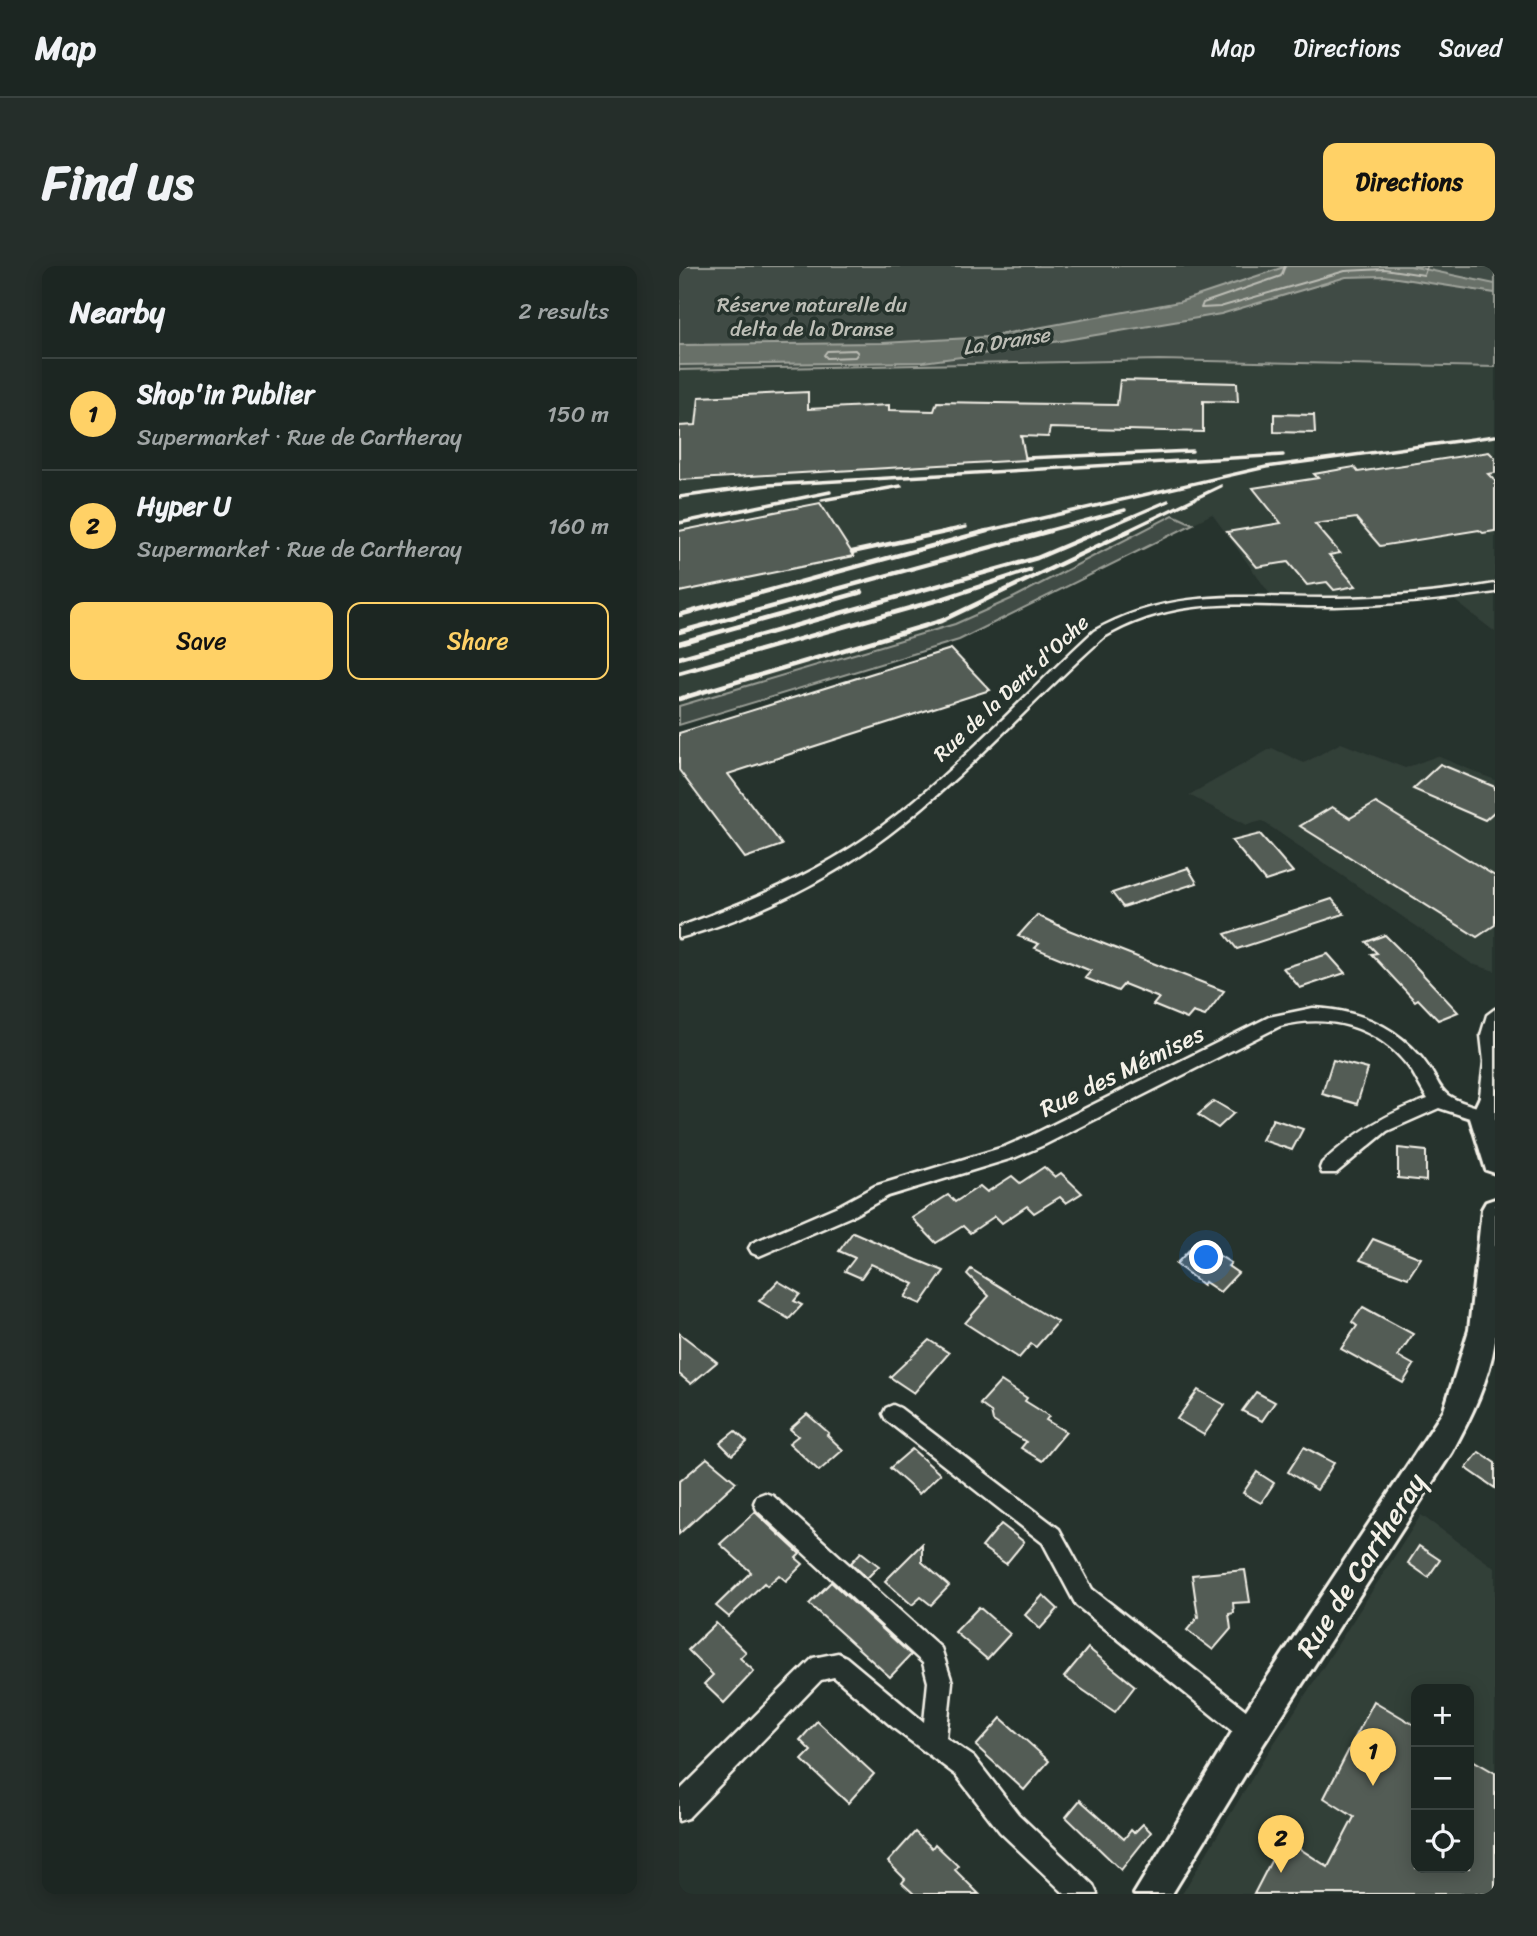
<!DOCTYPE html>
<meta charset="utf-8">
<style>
body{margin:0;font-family:Sriracha,sans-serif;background:#252e2a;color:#f1f3f6}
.controls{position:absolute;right:21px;bottom:21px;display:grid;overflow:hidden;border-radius:14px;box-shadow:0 4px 18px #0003}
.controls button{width:63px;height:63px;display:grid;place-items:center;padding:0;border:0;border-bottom:2px solid #3a4340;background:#1c2622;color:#f1f3f6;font:35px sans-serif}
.you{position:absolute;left:528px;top:992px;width:24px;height:24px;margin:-18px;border:5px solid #fff;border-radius:50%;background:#1a73e8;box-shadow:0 0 0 10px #1a73e833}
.badge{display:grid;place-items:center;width:46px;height:46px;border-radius:50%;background:#ffd166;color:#111;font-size:23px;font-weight:700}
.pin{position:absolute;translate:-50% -58px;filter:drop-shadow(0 2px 4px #0008)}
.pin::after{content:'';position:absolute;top:37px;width:24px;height:21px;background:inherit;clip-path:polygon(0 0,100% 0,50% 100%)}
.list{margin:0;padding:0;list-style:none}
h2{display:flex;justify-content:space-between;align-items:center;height:91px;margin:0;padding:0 28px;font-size:30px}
h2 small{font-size:23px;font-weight:400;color:#a0a5a5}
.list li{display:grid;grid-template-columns:46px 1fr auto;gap:21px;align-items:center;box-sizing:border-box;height:112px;padding:0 28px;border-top:2px solid #3a4340}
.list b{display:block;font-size:26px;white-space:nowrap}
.list p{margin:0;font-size:23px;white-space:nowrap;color:#a0a5a5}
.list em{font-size:23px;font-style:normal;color:#a0a5a5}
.actions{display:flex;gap:14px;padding:21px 28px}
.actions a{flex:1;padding:16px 0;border:2px solid #ffd166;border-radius:14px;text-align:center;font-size:24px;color:#ffd166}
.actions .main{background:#ffd166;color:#111}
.icon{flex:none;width:38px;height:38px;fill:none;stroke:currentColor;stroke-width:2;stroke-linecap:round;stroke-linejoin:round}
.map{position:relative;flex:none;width:816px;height:1628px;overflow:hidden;border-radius:14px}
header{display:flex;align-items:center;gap:42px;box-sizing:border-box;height:98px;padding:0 35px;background:#1c2622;border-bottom:2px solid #3a4340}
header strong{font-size:33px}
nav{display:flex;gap:38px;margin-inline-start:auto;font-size:24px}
.intro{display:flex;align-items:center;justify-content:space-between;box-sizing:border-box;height:168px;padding:0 42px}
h1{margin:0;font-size:49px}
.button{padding:18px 32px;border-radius:14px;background:#ffd166;color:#111;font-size:24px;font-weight:700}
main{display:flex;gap:42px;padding:0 42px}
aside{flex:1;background:#1c2622;border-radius:14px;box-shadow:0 4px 18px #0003}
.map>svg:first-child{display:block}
</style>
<header>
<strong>Map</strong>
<nav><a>Map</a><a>Directions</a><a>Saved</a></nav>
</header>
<div class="intro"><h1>Find us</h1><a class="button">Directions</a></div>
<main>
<aside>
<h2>Nearby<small>2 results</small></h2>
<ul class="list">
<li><span class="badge">1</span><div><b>Shop'in Publier</b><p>Supermarket · Rue de Cartheray</p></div><em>150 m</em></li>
<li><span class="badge">2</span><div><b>Hyper U</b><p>Supermarket · Rue de Cartheray</p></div><em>160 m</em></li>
</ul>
<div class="actions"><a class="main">Save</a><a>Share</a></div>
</aside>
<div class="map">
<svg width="816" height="1628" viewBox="0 0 816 1628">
<rect width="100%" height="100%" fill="#26332d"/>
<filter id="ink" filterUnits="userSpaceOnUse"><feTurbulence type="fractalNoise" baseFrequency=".0143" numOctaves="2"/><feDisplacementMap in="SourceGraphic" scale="14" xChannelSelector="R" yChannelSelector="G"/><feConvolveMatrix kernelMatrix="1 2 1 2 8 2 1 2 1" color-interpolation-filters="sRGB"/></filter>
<g filter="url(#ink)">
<g fill="#333f39" fill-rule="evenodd">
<path d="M324 92 816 101V366L775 334 691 342H601L533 248 280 374 0 459V103Z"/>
<path d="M662 477 726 502 758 490 816 514V705L793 698 583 555 568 559 510 529 593 482 625 497Z"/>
<path d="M742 1249 816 1302V1628H503L581 1499ZM737 1423H790V1602H737Z"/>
</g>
<g fill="#414b45" stroke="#9a9e96" stroke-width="2">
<path d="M0 0H816V101L480 94 0 104Z"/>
<path d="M494 249 514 258 280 374 0 459V440L276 358 332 333Z"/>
</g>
<path fill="#676f68" stroke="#9fa39b" stroke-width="2" d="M608 0H731L816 18V27L705 10 667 11 542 48 297 89 244 96 0 99V79L204 77 308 71 500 36Z"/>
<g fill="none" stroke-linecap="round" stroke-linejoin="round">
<g stroke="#bcbdb5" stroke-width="2">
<path d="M606 0 602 10 524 37 522 42 541 41 666 5 705 3 745 9 748 0"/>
<path d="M176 84 179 87 176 91 148 92 145 89 148 85Z"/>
</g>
</g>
<g fill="#525c55" stroke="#f4f1e8" stroke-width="2">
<path d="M441 114 558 117 559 136 524 135V166L371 162 369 171 342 170 347 194 0 214V160L17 159 20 131 129 126V143L210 139V144L255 145 258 136 438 139Z"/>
<path d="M595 148 635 149 636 167 595 166Z"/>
<path d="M810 186 816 192V207L809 208 816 215V265L804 267 800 264 701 280 677 252 636 258 661 287 650 289 677 320 655 324 648 316 628 319 609 296 578 301 548 266 602 257 574 222 639 212 635 208 675 201 679 206Z"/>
<path d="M141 237 175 290 0 326V265Z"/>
<path d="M272 383 311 424 49 508 103 579 66 592 0 504V467Z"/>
<path d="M761 498 816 521V545L806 554 734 523Z"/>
<path d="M697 537 816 610V659L798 671 621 560 653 541 671 552Z"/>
<path d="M581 568 595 584 614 606 586 615 553 575Z"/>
<path d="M509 602 518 617 444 641 433 627Z"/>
<path d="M653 633 665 648 558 683 546 668Z"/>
<path d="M358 649 387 663 545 725 526 750 514 746 508 753 474 739 480 732 445 718 439 725 406 712 412 705 356 682 360 678 339 670Z"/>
<path d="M706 669 724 687 779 746 759 754 739 733 736 735 692 688 698 687 687 676Z"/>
<path d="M649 688 666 707 621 722 604 702Z"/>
<path d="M654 794 689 803 678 838 643 828Z"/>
<path d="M535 835 555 847 539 862 519 849Z"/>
<path d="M594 853 624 863 613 884 583 874Z"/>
<path d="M719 882 747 885V915L719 912Z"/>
<path d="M365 901 376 911 382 907 403 927 387 937 381 931 355 947 348 940 323 957 316 950 291 967 284 960 257 977 233 952 269 929 276 936 301 920 308 926 333 910 341 917Z"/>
<path d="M174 966 238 994 265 1005 242 1038 226 1031 235 1018 192 998 182 1012 166 1005 176 992 160 985Z"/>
<path d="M694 973 742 992 729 1012 681 994Z"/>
<path d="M515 979 533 990 536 987 552 997 549 1000 559 1007 541 1026 526 1016 524 1019 497 998Z"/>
<path d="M292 1003 363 1047 379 1056 357 1081 352 1078 340 1092 286 1057 310 1030 288 1008Z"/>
<path d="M99 1015 121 1028 115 1035 123 1039 110 1053 80 1035Z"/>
<path d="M684 1041 734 1068 719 1090 735 1099 724 1117 662 1083 678 1060 673 1056Z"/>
<path d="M0 1067 38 1096 12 1118 0 1108Z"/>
<path d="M250 1074 270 1087 235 1127 211 1111Z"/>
<path d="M322 1115 348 1132 346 1135 370 1150 367 1154 387 1166 363 1195 342 1182 347 1176 314 1155 312 1146 301 1138Z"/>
<path d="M519 1124 546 1139 525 1169 498 1153Z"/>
<path d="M577 1126 596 1136 583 1155 563 1145Z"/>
<path d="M128 1148 150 1167 148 1169 164 1184 140 1205 110 1177 119 1170 111 1163Z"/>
<path d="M56 1165 68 1176 53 1189 41 1177Z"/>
<path d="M625 1181 655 1197 638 1224 609 1206Z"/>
<path d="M233 1183 261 1208 240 1228 211 1202Z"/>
<path d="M800 1186 816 1197V1222L787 1202Z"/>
<path d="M28 1192 57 1216 0 1268V1216Z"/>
<path d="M578 1206 595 1217 582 1237 564 1227Z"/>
<path d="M76 1246 121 1288 117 1292 124 1298 107 1315 100 1309 88 1320 85 1317 50 1351 37 1340 72 1306 41 1278Z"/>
<path d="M322 1258 345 1276 327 1298 303 1281Z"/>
<path d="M243 1278V1296L270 1320 252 1339 242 1331 233 1339 206 1315Z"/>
<path d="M740 1280 761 1294 749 1311 729 1297Z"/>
<path d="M182 1286 200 1300 188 1312 172 1297Z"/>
<path d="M566 1304 571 1336 554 1337 555 1347 550 1348 552 1363 534 1384 508 1364 519 1351 513 1309Z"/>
<path d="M152 1316 232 1389 211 1411 130 1338Z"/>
<path d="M364 1329 379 1343 361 1363 346 1349Z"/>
<path d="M300 1341 331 1368 308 1393 276 1366Z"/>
<path d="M37 1357 67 1386 61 1392 75 1405 45 1437 25 1418 34 1409 9 1384Z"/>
<path d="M409 1382 456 1420 436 1446 385 1411Z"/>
<path d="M695 1435 737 1460V1602H790V1492L816 1507V1628H575L604 1572 649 1601 675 1551 645 1532Z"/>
<path d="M322 1452 370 1495 345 1524 297 1480Z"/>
<path d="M138 1455 195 1508 169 1537 123 1494 132 1485 121 1474Z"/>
<path d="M401 1534 445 1573 452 1564 455 1567 464 1558 472 1566 442 1604 387 1551Z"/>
<path d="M236 1566 253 1582 256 1578 279 1600 276 1604 300 1628H235L223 1617 226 1613 209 1596Z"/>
</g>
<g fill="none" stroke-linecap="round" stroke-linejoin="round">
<defs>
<g id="street">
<path d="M816 318V326C763 334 709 339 655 340 570 341 502 326 425 371 352 436 287 510 209 569 149 615 73 652 0 672V661C60 639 119 616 173 581 264 522 336 437 415 365 494 320 569 333 656 332 709 332 763 327 816 318Z"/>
<path d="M634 742C675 744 712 757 740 789 769 823 751 828 802 842L800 838 805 796 802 769 808 749 816 743V841L809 844 812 849 809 854 803 856 760 842 708 865 657 907H643L641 902 643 897C675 867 708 847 749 833 741 822 737 810 729 800 698 760 649 747 601 760L365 879 337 891 209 930 175 949 87 987 80 990 73 987 70 982 73 977 161 939 196 920 325 881 353 869 590 751Z"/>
<path d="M214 1139 221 1142 380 1263 413 1323 582 1456 585 1465 582 1474 573 1477 564 1474 397 1339 364 1277 207 1154 204 1148 207 1142Z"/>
<path d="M86 1227 94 1230 262 1382 273 1416 267 1472 295 1491 339 1548 414 1619 418 1628H386L321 1566 277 1509 217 1464 155 1411 142 1414 9 1552 0 1555V1525L134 1392 159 1387 167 1391 245 1456 249 1416 244 1397 78 1244 75 1237 78 1230Z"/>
</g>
<g id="secondary">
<path d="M816 824V907L807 904 791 852 801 831Z"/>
<path d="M816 933C816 978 816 1030 816 1075 810 1114 792 1151 773 1186L585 1477 493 1628H455L561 1453 765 1144 790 1064 803 943 807 936Z"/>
</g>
</defs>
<use href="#street" stroke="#f4f1e8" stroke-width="5"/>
<use href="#secondary" stroke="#f4f1e8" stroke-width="6"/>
<use href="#street" fill="#26332d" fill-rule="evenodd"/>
<use href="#secondary" fill="#26332d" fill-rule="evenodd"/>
<g stroke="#f4f1e8" stroke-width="3.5">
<path d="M347 192 513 185"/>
<path d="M0 231 89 219 604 189"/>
<path d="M143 234 222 220"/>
<path d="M0 257 151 226"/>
<path d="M263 266 287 261"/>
<path d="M302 266 587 201 816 170"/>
<path d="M364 266 446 244"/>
<path d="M417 266 489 235"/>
<path d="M446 266 542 220"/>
</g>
<g stroke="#f4f1e8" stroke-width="4.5">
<path d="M173 286 271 265"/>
<path d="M0 349 308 265"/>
<path d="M0 366 371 265"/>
<path d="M0 377 183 326"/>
<path d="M0 392 358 292 421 265"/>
<path d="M0 407 263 333 351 304"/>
<path d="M0 433 262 355 450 265"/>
</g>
</g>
</g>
<g text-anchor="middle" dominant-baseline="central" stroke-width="7" stroke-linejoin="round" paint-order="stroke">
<g font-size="21" fill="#bebfb7" stroke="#26332d">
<text x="133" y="39">Réserve naturelle du<tspan x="133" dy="24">delta de la Dranse</tspan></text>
</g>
<g font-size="21" font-style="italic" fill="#bcbdb5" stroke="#26332d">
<text transform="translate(327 75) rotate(-9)">La Dranse</text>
</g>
<g font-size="21" fill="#f4f1e8" stroke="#26332d">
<text transform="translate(332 422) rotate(-43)">Rue de la Dent d'Oche</text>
</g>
<g font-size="24" fill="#f4f1e8" stroke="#26332d">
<text transform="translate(443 805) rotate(-26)">Rue des Mémises</text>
</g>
<g font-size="28" fill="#f4f1e8" stroke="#26332d">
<text transform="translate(682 1299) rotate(-57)">Rue de Cartheray</text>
</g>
</g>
</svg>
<div class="controls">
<button>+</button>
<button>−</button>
<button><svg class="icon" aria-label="locate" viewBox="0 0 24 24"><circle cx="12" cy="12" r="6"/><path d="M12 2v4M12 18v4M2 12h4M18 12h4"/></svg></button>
</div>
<div class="you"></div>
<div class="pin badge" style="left:694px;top:1520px">1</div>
<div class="pin badge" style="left:602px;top:1607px">2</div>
</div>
</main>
